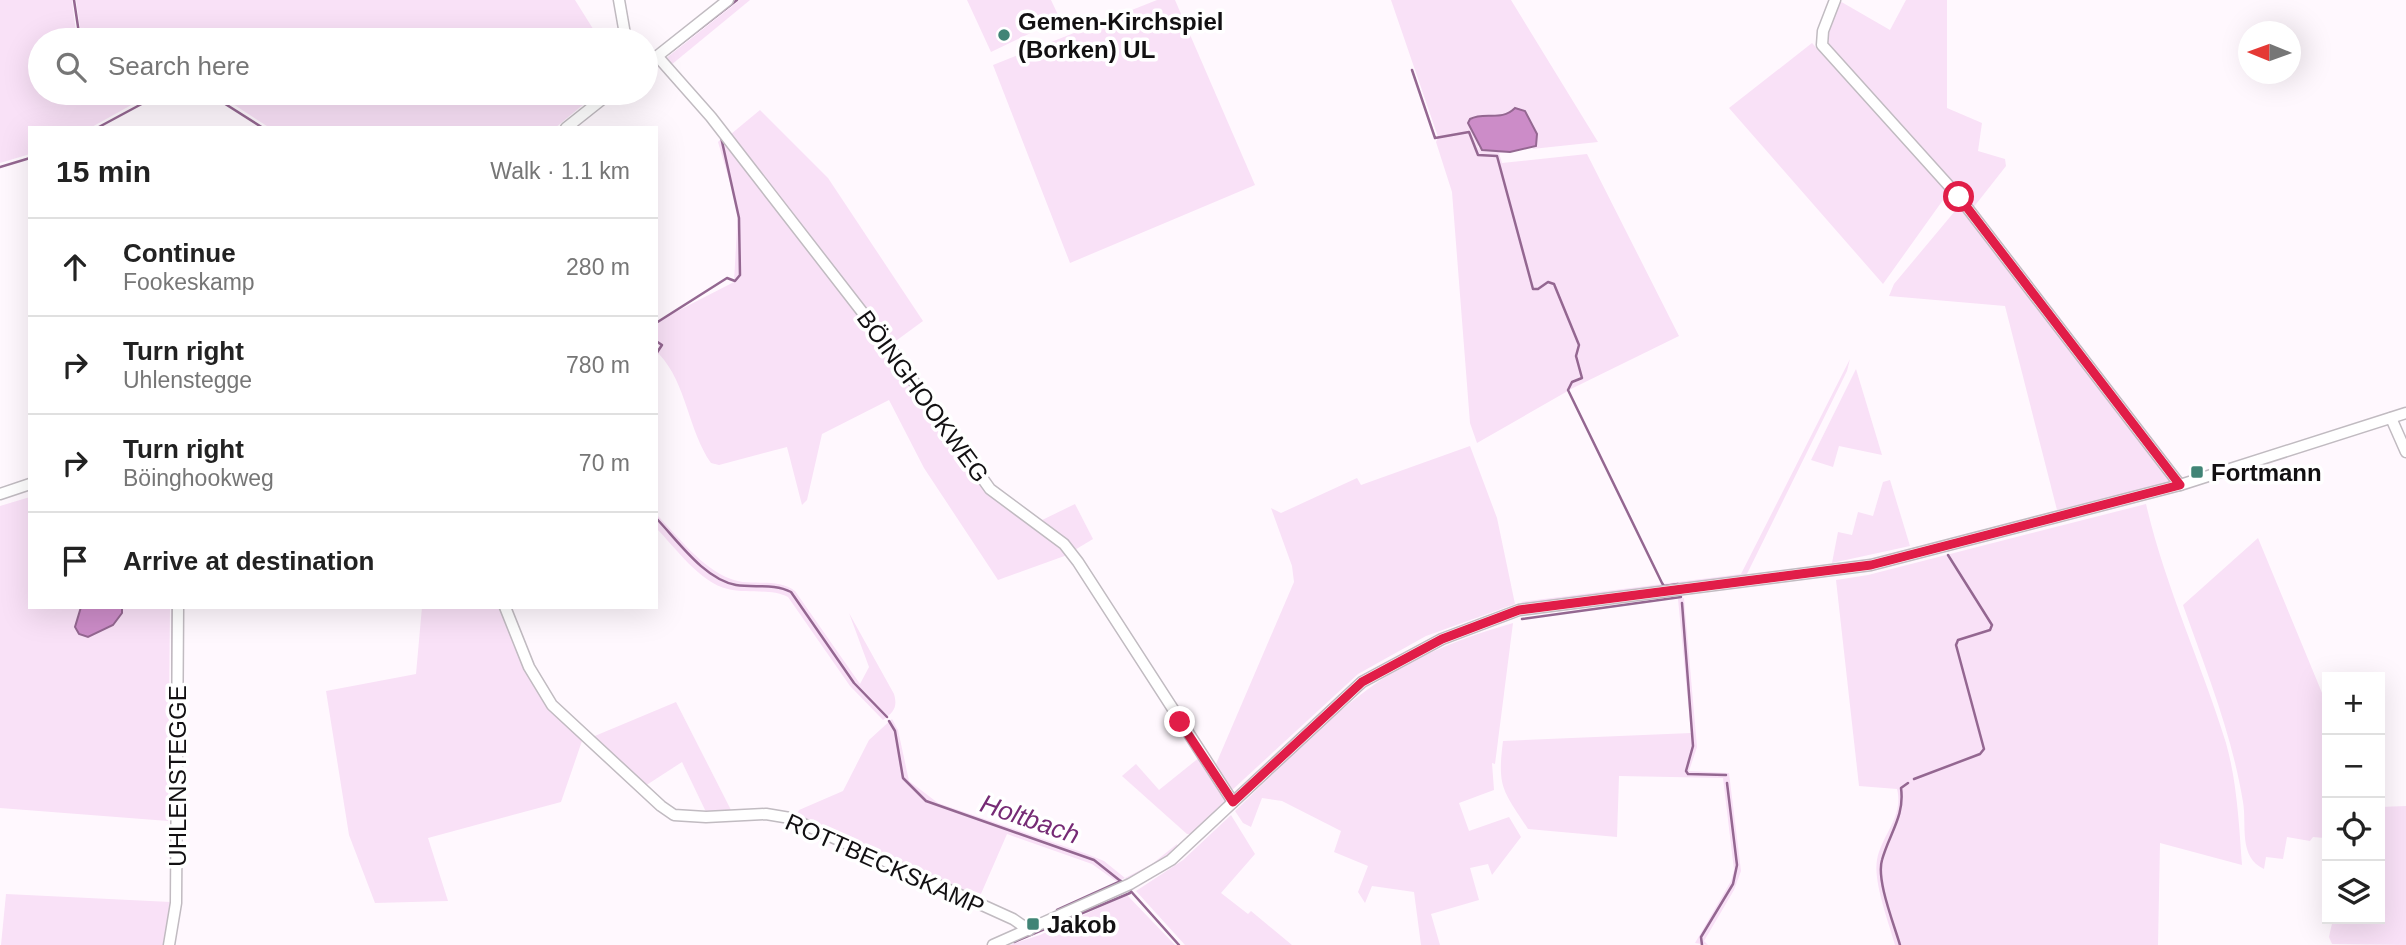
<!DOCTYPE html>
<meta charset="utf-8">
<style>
body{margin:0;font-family:Arial,sans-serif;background:#f2f2f2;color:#222}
.controls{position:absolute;right:21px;bottom:21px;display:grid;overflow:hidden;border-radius:0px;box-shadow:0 7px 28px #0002}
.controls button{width:63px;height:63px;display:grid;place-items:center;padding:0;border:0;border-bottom:2px solid #e0e0e0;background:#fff;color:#222;font:35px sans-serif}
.compass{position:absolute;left:2238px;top:21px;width:63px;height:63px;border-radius:50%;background:#fff;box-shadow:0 7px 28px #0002;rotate:271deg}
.stop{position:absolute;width:21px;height:21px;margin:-16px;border:5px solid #e11d48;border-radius:50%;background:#fff}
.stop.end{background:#e11d48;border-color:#fff;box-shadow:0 2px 7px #0008}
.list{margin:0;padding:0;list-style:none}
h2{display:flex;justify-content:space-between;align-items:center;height:91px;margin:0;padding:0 28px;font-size:30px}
h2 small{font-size:23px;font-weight:400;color:#767676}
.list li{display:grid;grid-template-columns:46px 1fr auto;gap:21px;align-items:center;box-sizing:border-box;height:98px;padding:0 28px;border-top:2px solid #e0e0e0}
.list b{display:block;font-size:26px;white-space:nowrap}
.list p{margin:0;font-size:23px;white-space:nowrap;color:#767676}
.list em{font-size:23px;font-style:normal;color:#767676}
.icon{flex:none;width:38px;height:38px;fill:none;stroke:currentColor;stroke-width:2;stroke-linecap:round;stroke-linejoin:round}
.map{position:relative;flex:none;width:2406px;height:945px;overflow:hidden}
.search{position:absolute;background:#fff;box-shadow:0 7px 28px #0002;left:28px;top:28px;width:630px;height:77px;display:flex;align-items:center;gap:18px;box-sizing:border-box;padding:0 24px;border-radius:38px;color:#767676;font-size:26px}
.panel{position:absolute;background:#fff;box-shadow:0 7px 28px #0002;left:28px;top:126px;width:630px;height:483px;border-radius:0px}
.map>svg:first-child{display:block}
</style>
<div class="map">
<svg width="2406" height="945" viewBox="0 0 2406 945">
<rect width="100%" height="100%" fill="#fff8fe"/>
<g fill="#f9e1f7">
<path d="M0 0H72L77 40H40V93H153L90 128H30V154L0 163Z"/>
<path d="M76 0H575L600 40H82Z"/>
<path d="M740 0H750L671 65 665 59Z"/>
<path d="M967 0H1051L1060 19 991 52Z"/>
<path d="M1157 0H1175L1255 185 1070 263 993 65Z"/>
<path d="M1391 0H1511L1598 142 1532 149 1536 146 1515 108 1505 116H1478V147L1482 150 1510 152 1499 153 1502 163 1587 154 1679 336 1573 388 1477 443 1470 423 1452 192 1436 142 1438 137Z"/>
<path d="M1838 0 1890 30 1906 0H1947V108L1982 123 1978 151 2005 159 2006 166 1973 208 1824 39Z"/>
<path d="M1812 43 1948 193 1883 284 1729 108Z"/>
<path d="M216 93H597L555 128H270Z"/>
<path d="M760 110 828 178 923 321 893 343 731 134Z"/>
<path d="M722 138 912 387 986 492 1070 554 998 580 924 468 889 400 822 434 807 500 802 505 787 447 719 465 711 463C688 430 687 384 659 354L656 357 659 346 656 343V322L734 282 738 210 718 142Z"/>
<path d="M1960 205 2174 482 2057 510 2005 306 1889 296 1894 284Z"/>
<path d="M1850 359 1847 371 1745 578 1524 605 1521 602 1741 574Z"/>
<path d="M1856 369 1882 455 1839 446 1833 467 1811 460Z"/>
<path d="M1470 446 1497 518 1515 604 1426 636 1358 674 1231 791 1213 771 1294 582 1292 566 1271 508 1281 513 1357 478 1361 485Z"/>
<path d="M1890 480 1910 546 1832 563 1838 532 1852 535 1858 512 1873 516 1883 482Z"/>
<path d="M30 497V607H81L75 627 88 637 113 625 122 613V607H170L168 821 0 808V506Z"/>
<path d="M1075 504 1093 539 1073 551 1038 522Z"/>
<path d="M2146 504C2165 586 2201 662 2226 743 2237 782 2239 824 2242 865L2160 843 2158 945H1895C1889 923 1873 882 1877 860 1882 834 1904 817 1897 789L1859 786 1836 580 1868 575Z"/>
<path d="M656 514C678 536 701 568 731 579 751 587 777 577 795 591L860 684 869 667 849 613 894 694C898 708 893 712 883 720L850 686 788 597C770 588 747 594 728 589 700 583 675 547 656 528Z"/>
<path d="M2258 538 2327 705V847L2324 838 2313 837 2310 841 2287 837 2283 859 2266 857 2264 869C2238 857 2247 826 2243 802 2232 734 2206 670 2183 605Z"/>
<path d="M1684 598 1697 747 1689 771 1729 773 1741 871 1734 890 1704 941 1708 945 1695 943 1731 881 1734 870 1723 778 1619 776 1617 837 1528 829C1503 790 1497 788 1503 741L1691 733 1678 599Z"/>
<path d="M422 607H500L542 699 582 741 561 802 428 838 448 901 375 903 349 835 326 691 416 674Z"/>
<path d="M1513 623 1495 764 1492 763 1494 790 1459 803 1469 831 1509 817 1521 837 1492 875 1488 864 1470 868 1479 900 1431 914 1440 945H1421L1414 892 1372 886 1365 903 1358 892 1368 866 1334 852 1341 831 1282 801 1262 798 1251 827 1243 823 1235 811C1280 768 1324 720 1375 684 1416 655 1465 637 1513 623Z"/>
<path d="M676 702 732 812 707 814 682 762 645 786 590 738Z"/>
<path d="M892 719 898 730 909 781 938 803 1087 854 1104 861 1125 878 1152 864 1177 844 1176 851 1128 882 1125 878 1117 882 1092 864 1007 834 977 903 795 818 799 810 843 791 869 740Z"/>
<path d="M1200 757 1226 800 1195 834H1187L1122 776 1136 764 1159 790Z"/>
<path d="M2406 806V945L2332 944 2329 937 2333 919H2380V807Z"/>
<path d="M1231 815 1255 854 1221 893 1248 914 1251 911 1292 945H1185L1136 891 1183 860Z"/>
<path d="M6 894 171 902 163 945H1Z"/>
<path d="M1127 895 1175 945H1009L1040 935Z"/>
</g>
<g fill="#cc8cc8" stroke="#946791" stroke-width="2">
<path d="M1515 108 1525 111 1537 134 1536 146 1510 152 1482 150 1468 123 1470 119C1485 111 1501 122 1515 108Z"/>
<path d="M81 607H122V613L113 625 88 637 79 634 75 627Z"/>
</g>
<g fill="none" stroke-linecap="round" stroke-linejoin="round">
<g stroke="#946791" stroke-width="2.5">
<path d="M74 0 80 40"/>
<path d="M669 53 737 0"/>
<path d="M1412 70 1435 138 1469 132 1478 155 1497 156 1533 289H1538L1548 282 1554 284 1579 345 1576 356 1582 378 1572 382 1568 390 1662 583 1664 586 1678 584"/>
<path d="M208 93 263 128"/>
<path d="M97 128 162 93"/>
<path d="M0 167 30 158"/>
<path d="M656 323 727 278 735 281 740 275 739 218 721 137"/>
<path d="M656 341 662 345 656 354"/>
<path d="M656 518C678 541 704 579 736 585 754 588 774 583 791 592L854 683 887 717"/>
<path d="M1682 603 1693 746 1686 771 1688 774 1726 775"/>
<path d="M1522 619 1681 597"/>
<path d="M889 721 895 731 903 778 926 801 1094 860 1123 883"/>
<path d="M1914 779 1980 754 1984 749 1956 645 1958 640 1990 630 1992 625 1948 555"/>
<path d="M172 823 173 607"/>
<path d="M1128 888 1179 945"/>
<path d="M1057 910 1121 881"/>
<path d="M1014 942 1130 893"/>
<path d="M1702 945 1701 937 1733 884 1737 865 1727 783"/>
<path d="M1900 945C1894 924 1876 880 1882 860 1889 834 1905 816 1901 788L1908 783"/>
</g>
<defs>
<g id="minor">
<path d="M619 0 626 40"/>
<path d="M1835 0 1823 31 1822 45 1959 197 2180 485"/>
<path d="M658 57 711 117 887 344 990 489 1064 544 1078 562 1233 802"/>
<path d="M646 65 728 0"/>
<path d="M566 128 610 93"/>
<path d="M2391 418 2406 452"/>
<path d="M0 494 30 484"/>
<path d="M505 607 529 667 552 705 661 806 674 815 706 817 766 814 790 818 1013 919 1029 930"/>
<path d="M169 945 176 903 178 607"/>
<path d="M993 945 1130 884 1171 860 1362 682 1442 639 1519 610 1871 565 2180 485 2406 413"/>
</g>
</defs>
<use href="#minor" stroke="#c1bbc1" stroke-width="13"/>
<use href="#minor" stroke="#fff" stroke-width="10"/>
</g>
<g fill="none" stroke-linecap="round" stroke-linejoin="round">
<path stroke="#e11d48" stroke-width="9" d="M1180 722 1233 802 1362 682 1442 639 1519 610 1871 565 2180 485 1959 197"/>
</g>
<g fill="#418476" stroke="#fff" stroke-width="2.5">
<circle cx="1004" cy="35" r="7"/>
<rect x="2190" y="465" width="14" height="14" rx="3.5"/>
<rect x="1026" y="917" width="14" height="14" rx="3.5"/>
</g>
<g text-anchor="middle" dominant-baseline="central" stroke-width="7" stroke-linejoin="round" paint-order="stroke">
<g font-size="24" font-weight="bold" fill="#121012" stroke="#fff" text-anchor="start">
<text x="1018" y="21">Gemen-Kirchspiel<tspan x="1018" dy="28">(Borken) UL</tspan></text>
<text x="2211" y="472">Fortmann</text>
<text x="1047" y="924">Jakob</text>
</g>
<g font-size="24" fill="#121012" stroke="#fff">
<text transform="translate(923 396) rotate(54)">BÖINGHOOKWEG</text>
<text transform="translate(177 776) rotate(-90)">UHLENSTEGGE</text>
<text transform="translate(885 864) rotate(24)">ROTTBECKSKAMP</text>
</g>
<g font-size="26" font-style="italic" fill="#762b75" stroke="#fff">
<text transform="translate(1030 819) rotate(19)">Holtbach</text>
</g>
</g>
</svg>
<div class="controls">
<button>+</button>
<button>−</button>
<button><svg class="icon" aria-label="locate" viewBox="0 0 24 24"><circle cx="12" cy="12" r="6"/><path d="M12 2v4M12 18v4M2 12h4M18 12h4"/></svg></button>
<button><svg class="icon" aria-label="layers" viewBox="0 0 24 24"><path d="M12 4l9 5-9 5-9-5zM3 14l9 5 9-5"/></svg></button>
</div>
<svg class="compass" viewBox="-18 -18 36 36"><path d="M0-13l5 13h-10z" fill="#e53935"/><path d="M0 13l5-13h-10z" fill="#767676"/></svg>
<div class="stop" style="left:1959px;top:197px"></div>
<div class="stop end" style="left:1180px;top:722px"></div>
<div class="search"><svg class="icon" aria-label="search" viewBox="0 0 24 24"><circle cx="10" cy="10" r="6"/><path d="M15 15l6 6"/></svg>Search here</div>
<section class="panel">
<h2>15 min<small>Walk · 1.1 km</small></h2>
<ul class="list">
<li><svg class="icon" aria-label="ahead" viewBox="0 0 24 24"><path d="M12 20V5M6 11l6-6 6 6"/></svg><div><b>Continue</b><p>Fookeskamp</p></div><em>280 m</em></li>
<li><svg class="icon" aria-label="right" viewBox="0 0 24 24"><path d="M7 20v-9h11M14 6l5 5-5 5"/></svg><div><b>Turn right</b><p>Uhlenstegge</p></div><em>780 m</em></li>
<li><svg class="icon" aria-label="right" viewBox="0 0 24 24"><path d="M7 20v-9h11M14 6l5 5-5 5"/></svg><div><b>Turn right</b><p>Böinghookweg</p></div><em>70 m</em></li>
<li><svg class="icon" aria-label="arrive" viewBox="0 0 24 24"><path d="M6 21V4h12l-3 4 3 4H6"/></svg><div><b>Arrive at destination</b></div></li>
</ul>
</section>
</div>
